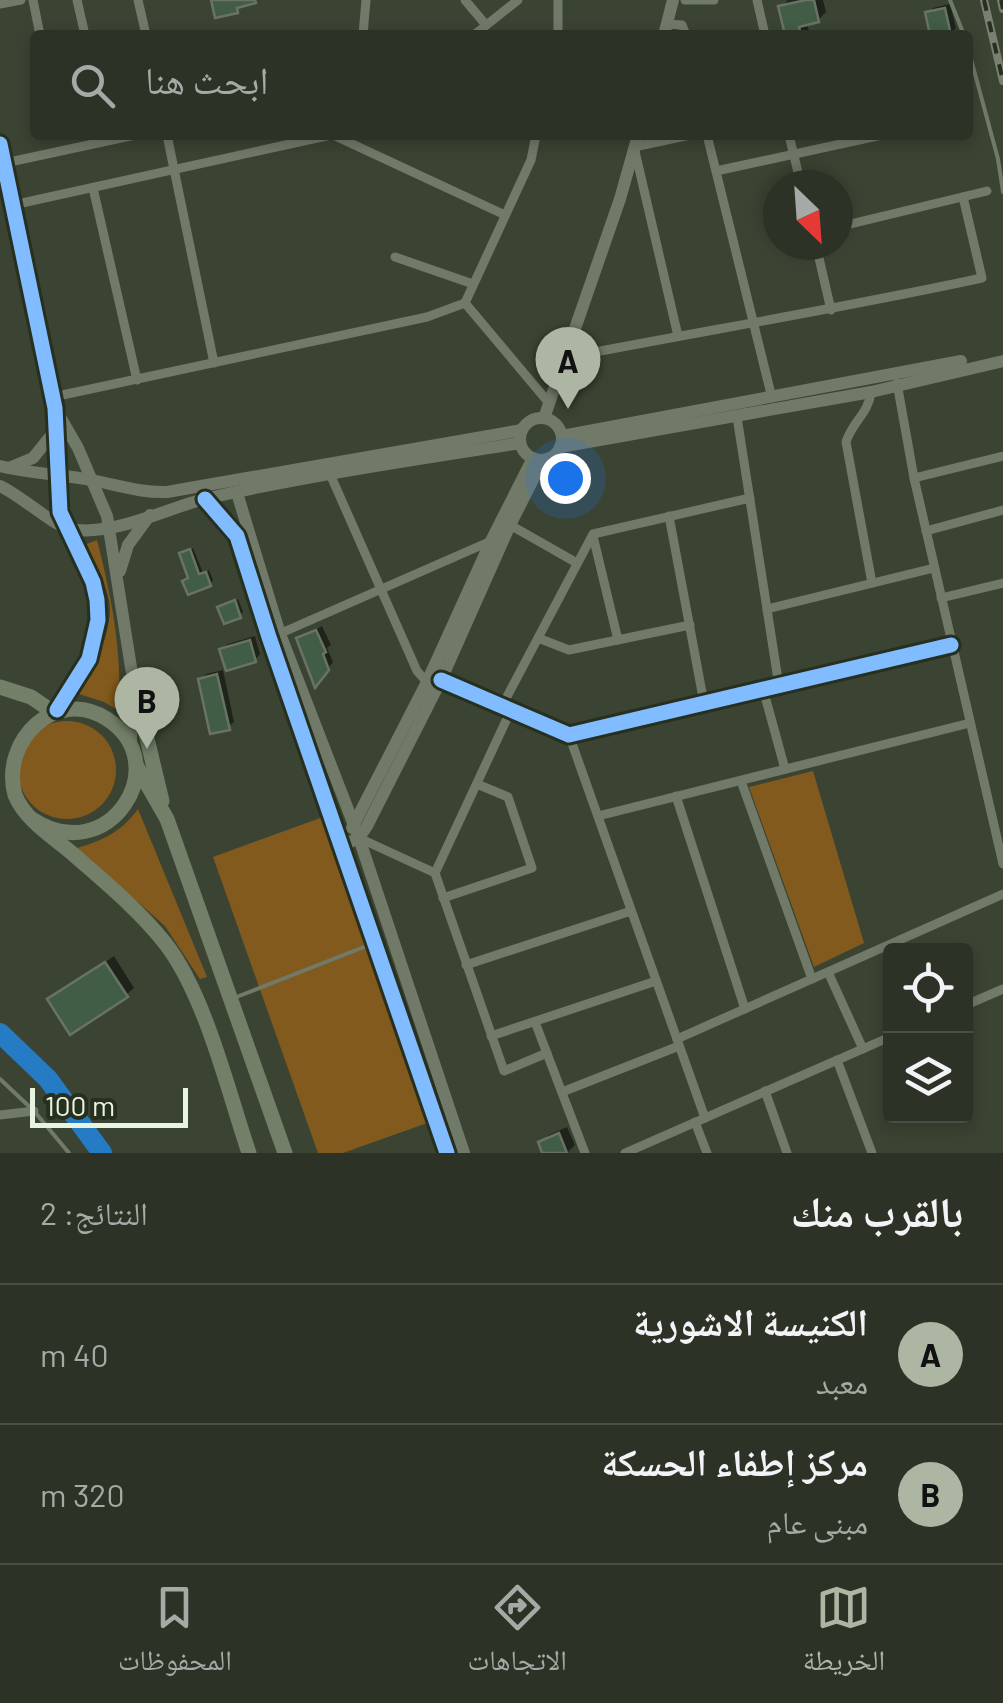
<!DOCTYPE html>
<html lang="ar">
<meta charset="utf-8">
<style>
body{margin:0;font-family:Barlow,"Noto Naskh Arabic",sans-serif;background:#343b2e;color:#f1f3f6;direction:rtl}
.controls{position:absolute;right:30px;bottom:30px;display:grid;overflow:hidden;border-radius:10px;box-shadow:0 5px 15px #0003}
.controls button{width:90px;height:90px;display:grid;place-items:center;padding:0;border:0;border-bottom:2px solid #484e43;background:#2c3326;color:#f1f3f6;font:50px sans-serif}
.compass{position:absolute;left:763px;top:170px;width:90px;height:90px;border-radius:50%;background:#2c3326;box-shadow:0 5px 15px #0003;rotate:155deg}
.scale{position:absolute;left:30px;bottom:25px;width:158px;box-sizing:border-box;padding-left:10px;border:5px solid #e9f4e0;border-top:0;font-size:28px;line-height:35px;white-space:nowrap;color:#e9f4e0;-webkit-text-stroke:8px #272f1f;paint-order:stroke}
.you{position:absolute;left:565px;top:478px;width:35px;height:35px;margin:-25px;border:8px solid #fff;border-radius:50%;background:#1a73e8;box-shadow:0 0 0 15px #1a73e833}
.badge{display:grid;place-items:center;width:65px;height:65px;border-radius:50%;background:#acb6a3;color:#111;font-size:32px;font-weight:700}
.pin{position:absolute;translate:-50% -82px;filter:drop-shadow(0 2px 5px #0008)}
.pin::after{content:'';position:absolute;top:52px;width:35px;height:30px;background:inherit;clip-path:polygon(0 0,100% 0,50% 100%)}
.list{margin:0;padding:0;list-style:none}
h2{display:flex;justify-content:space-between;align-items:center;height:130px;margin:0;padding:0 40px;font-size:42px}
h2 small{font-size:32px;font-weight:400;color:#a6aaa7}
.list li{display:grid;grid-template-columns:65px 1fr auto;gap:30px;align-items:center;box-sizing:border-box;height:140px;padding:0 40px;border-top:2px solid #484e43}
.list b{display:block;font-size:38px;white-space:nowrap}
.list p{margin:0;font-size:32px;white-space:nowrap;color:#a6aaa7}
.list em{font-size:32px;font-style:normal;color:#a6aaa7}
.icon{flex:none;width:55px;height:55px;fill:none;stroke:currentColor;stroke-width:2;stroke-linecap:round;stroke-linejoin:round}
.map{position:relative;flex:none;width:1003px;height:1153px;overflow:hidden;direction:ltr}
.search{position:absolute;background:#2c3326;box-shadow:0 5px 15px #0003;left:30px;right:30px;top:30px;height:110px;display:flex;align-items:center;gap:25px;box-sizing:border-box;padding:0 35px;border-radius:10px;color:#a6aaa7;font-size:38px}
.sheet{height:410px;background:#2c3326}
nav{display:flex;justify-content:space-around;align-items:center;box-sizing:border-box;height:140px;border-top:2px solid #484e43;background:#2c3326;font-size:28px;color:#a6aaa7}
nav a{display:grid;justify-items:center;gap:5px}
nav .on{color:#acb6a3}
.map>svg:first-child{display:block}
</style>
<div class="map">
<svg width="1003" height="1153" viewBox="0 0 1003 1153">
<rect width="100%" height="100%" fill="#3b4432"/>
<g fill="#825a1d">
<path d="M97 540C112 598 122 652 119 711L104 702 79 694C93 671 108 640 110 612 111 589 94 564 84 545Z"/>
<circle cx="67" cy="770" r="49"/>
<path d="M813 771 864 943 814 967 749 787Z"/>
<path d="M138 809 207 977 200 979 165 926 77 848C104 840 121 832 138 809Z"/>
<path d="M323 817 430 1122 343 1153H318L213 857Z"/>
</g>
<g fill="#0007">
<path d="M788 0H823L826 12 818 20 807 23 810 35H787L781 7Z"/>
<path d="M950 4 956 28 950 34 932 35 927 13 933 8Z"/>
<path d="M193 548 203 573 209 570 213 580 210 584 190 577 182 554Z"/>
<path d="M238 599 243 612 240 615 220 608Z"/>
<path d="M322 626 331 645 327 648 333 662 320 679 299 639Z"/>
<path d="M255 636 260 654 255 660 222 650 228 644Z"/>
<path d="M223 670 234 722 228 727 201 680 206 674Z"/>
<path d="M114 956 134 988 126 995 50 1000Z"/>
<path d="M567 1127 575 1145 567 1153H545L541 1143 549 1135Z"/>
</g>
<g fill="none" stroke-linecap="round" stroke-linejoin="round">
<path stroke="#257cc4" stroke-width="20" d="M0 1033 48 1079 102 1153"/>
</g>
<g fill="#415d46" stroke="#687365" stroke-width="2.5">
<path d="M211 0H255L256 3 237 8 238 13 215 18Z"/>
<path d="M806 0H814L819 22 799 27 801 35H785L778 6Z"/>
<path d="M945 8 951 35H930L925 12Z"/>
<path d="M190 549 199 574 206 572 211 586 188 595 182 581 188 578 179 553Z"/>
<path d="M235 600 241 618 224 624 217 607Z"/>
<path d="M316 630 326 652 323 654 329 670 315 688 296 638Z"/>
<path d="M250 640 256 662 226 671 219 649Z"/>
<path d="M217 674 230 730 210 734 198 679Z"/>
<path d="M105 962 128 997 70 1035 47 999Z"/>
<path d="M559 1133 567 1153H542L538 1142Z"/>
</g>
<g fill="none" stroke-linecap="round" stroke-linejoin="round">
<g stroke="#717a69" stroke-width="4">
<path d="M950 0 964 35"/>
<path d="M968 48 998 159 1003 192"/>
<path d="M234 998 369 945"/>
<path d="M0 1079 34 1111 69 1153"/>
</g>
<g stroke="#717a69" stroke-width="9">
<path d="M33 0 40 35"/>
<path d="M77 0 85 35"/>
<path d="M138 0 146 35"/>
<path d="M465 0 486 25"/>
<path d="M685 0H714"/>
<path d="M757 0 765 35"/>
<path d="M0 4 21 0"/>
<path d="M667 24 682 25 686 35"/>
<path d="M363 35 366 0"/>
<path d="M474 35 518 0"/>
<path d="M558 35V0"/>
<path d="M167 135 214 363"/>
<path d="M333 135 505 215"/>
<path d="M536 135 531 160 465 303 549 403"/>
<path d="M707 135 772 398"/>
<path d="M789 135 801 185"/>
<path d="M5 163 135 135"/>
<path d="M716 171 882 135"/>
<path d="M93 188 137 380"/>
<path d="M13 205 331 135"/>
<path d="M838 227 987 191"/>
<path d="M816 245 831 310"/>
<path d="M395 257 473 284"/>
<path d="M678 336 634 147 690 135"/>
<path d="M564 358C703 331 843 308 982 278L963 197"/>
<path d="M897 383 914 478 1003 864"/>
<path d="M871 392C869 413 852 422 846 442L872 583"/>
<path d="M53 397 427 317 465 303"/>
<path d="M737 417 779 686"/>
<path d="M330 474 417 671 427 682"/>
<path d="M914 478 1003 456"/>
<path d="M669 516 704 703"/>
<path d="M510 525 577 563"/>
<path d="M926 531 1003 510"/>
<path d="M593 536 618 640"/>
<path d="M941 598 1003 583"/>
<path d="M767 609 934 568"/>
<path d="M279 634 491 541"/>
<path d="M538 638 569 650 690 625"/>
<path d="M441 680 569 735 951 645"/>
<path d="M763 689 785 769"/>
<path d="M502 706 593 534 750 498"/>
<path d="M569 735 705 1118"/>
<path d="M741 781 812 979"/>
<path d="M676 796 745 1009"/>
<path d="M598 816 970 723"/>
<path d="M359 838 435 873 504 1071 547 1053"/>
<path d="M435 873 511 710"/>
<path d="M443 898 532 868 508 797 477 784"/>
<path d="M466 965 631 911"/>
<path d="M828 972 863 1049"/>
<path d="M966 1005 1003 989"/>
<path d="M535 1022 585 1153"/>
<path d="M491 1036 656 981"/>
<path d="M677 1039 1003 894"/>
<path d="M837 1060 872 1153"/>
<path d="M765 1091 787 1153"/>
<path d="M562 1092 679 1046"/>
<path d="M0 1115 34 1111"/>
<path d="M695 1122 707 1153"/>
<path d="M625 1153 890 1037"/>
</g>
<g stroke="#717a68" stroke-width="12">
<path d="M664 35 673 0"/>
<path d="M0 144 55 408 60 512 93 582 97 600 98 620 89 659 57 710"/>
<path d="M55 408 78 448 107 516 133 680 131 746"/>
<path d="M544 418 620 199 638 135"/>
<circle cx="541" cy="439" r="21"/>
<path d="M562 436 961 361"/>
<path d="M560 447 871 392 1003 361"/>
<path d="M0 466C32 474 64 474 96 481 121 486 142 493 167 492L522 430"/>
<path d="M9 468 33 458 54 432"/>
<path d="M0 486C22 496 53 526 71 529 110 537 166 509 204 499 308 475 415 460 520 443"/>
<path d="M237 493 280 634 359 838 464 1153"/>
<path d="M205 499 237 536 269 637 447 1153"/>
<path d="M120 571 128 545 150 515"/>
<path d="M352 828 427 682 491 541 533 458"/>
<path d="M341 846 359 838 367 826 441 680 510 525 543 460"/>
</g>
<g stroke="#737f68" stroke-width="15">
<path d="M133 680 162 801"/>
<path d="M0 687 31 697 53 712"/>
<path d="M136 765 167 819 285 1153"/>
<path d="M32 819C108 870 177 764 107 719 57 686 0 740 15 795 25 820 53 837 73 854 105 882 138 909 165 943 205 994 228 1091 249 1153"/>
</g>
<defs>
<g id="rail">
<path d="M984 0 1003 81"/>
<path d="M1001 0 1003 9"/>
</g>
</defs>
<use href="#rail" stroke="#798072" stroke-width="8"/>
<use href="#rail" stroke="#272f1f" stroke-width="4" stroke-dasharray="11" stroke-linecap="butt"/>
<defs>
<g id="cycleway">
<path d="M0 144 55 408 60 512 93 582 97 600 98 620 89 659 57 710"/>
<path d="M205 499 237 536 269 637 447 1153"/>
<path d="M441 680 569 735 951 645"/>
</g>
</defs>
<use href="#cycleway" stroke="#272f1f" stroke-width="21"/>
<use href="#cycleway" stroke="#80bcff" stroke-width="15"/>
</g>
</svg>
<div class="controls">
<button><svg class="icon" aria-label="locate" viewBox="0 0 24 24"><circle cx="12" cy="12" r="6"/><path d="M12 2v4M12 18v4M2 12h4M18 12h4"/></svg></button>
<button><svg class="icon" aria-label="layers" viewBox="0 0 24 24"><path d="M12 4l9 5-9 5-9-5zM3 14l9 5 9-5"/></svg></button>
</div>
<svg class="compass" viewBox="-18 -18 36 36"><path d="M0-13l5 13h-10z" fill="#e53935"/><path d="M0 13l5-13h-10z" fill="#a6aaa7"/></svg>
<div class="scale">100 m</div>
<div class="you"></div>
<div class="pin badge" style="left:568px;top:409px">A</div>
<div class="pin badge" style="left:147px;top:749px">B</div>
<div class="search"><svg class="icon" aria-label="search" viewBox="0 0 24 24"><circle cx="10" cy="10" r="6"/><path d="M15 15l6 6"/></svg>ابحث هنا</div>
</div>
<section class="sheet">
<h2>بالقرب منك<small>النتائج: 2</small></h2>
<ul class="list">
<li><span class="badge">A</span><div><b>الكنيسة الاشورية</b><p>معبد</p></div><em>40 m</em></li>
<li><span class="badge">B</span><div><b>مركز إطفاء الحسكة</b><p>مبنى عام</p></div><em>320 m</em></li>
</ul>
</section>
<nav>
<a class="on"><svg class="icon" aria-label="map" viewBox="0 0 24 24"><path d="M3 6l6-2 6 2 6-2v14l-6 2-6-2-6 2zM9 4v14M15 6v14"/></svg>الخريطة</a>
<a><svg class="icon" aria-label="directions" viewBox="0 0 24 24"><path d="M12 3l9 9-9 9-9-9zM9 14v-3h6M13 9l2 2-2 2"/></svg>الاتجاهات</a>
<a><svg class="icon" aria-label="saved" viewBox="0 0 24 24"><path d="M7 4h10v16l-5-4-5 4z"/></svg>المحفوظات</a>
</nav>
